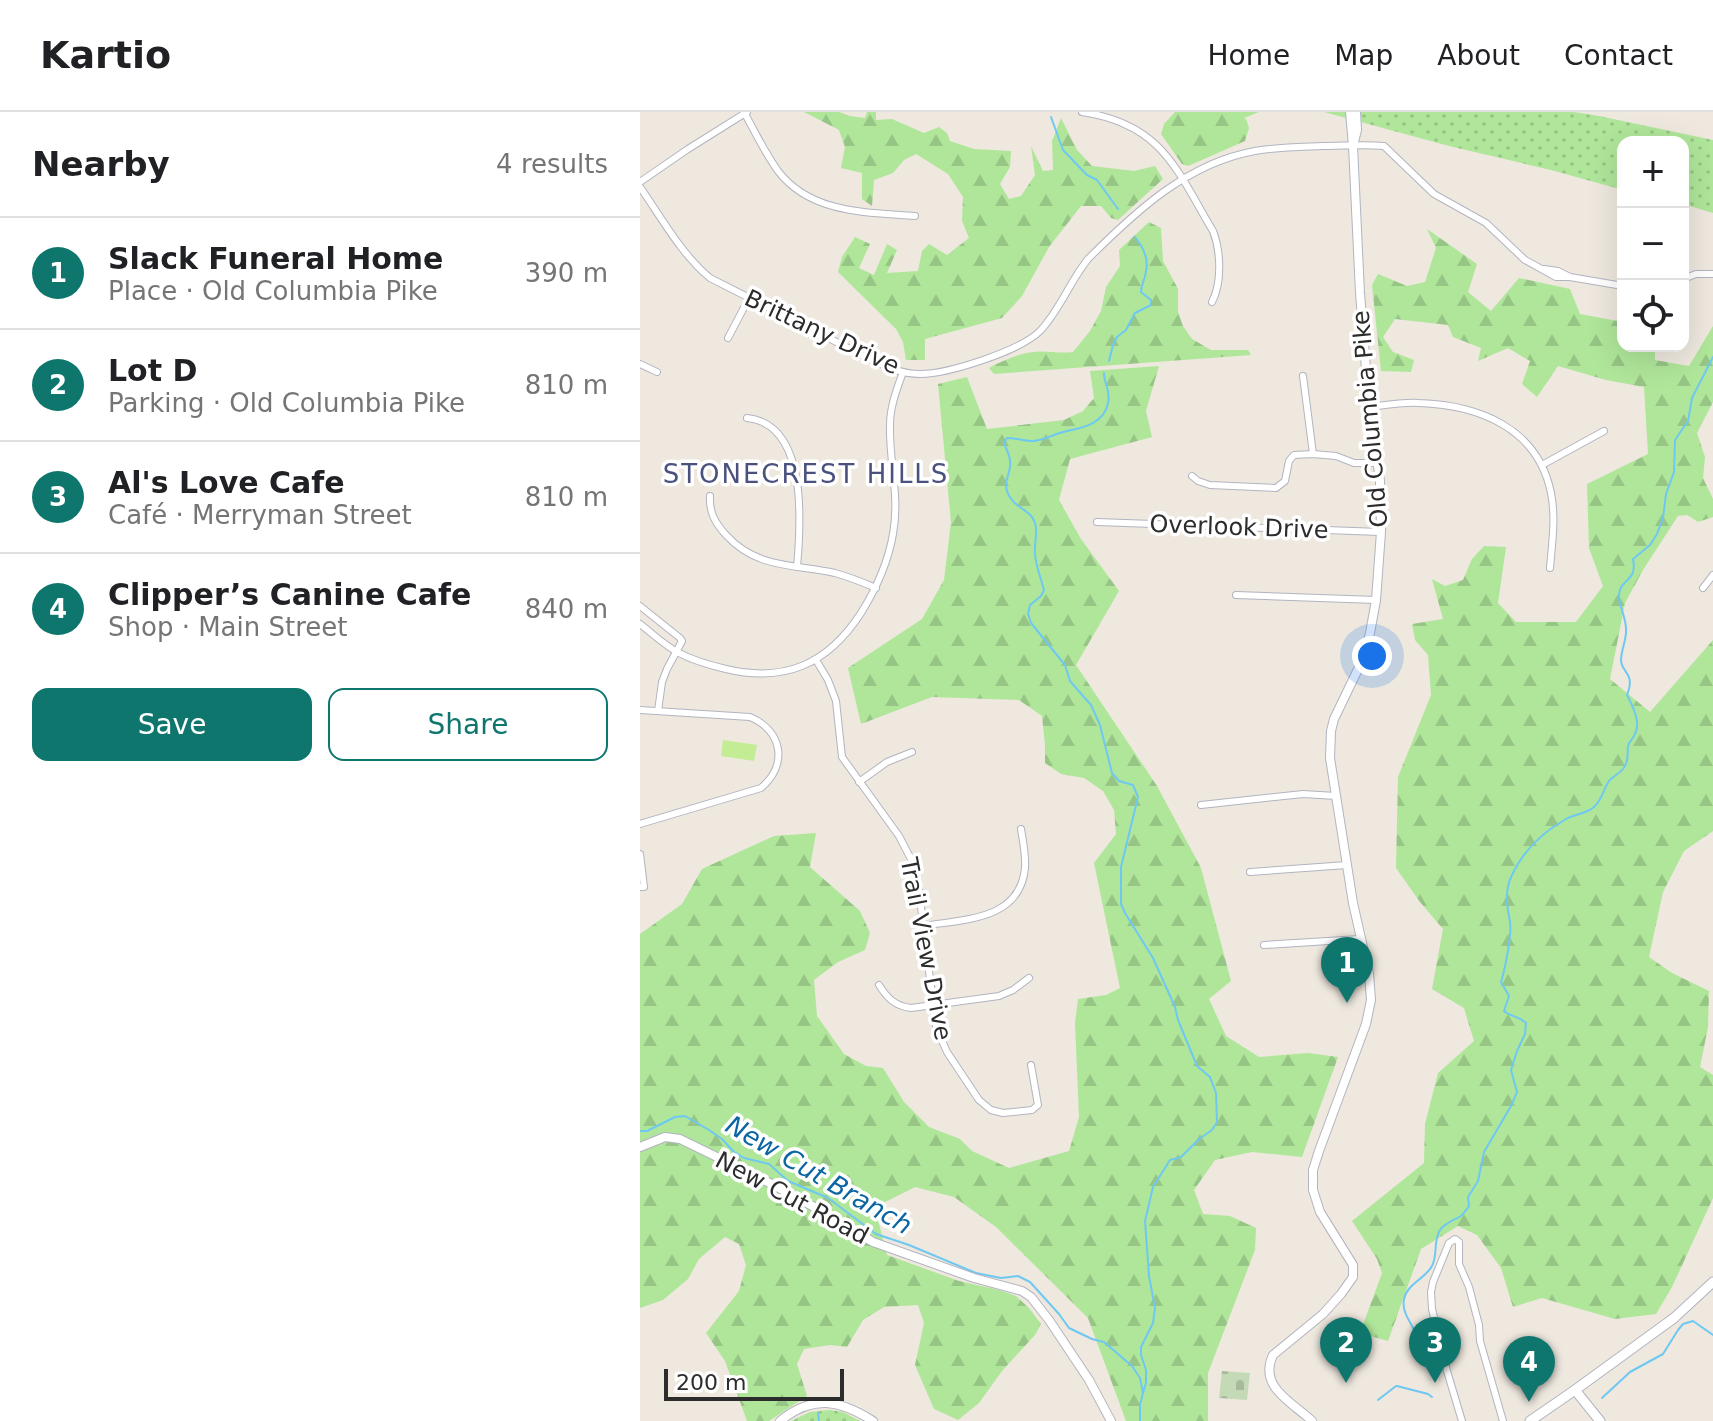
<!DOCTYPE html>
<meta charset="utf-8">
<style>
body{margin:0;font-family:"DejaVu Sans",sans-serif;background:#f6f6f6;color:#202124}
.controls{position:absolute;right:24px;top:24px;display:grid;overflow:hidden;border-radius:16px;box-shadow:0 8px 32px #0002}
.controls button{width:72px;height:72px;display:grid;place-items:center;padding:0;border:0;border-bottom:2px solid #e0e0e0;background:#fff;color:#202124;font:40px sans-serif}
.scale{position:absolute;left:24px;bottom:20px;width:180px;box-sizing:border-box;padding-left:8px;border:4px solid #2c2c2c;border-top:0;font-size:22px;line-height:28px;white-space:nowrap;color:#2c2c2c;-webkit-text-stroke:6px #fff;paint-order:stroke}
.you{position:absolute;left:732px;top:544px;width:28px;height:28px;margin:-20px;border:6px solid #fff;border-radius:50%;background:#1a73e8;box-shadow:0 0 0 12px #1a73e833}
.badge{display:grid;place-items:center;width:52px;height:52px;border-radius:50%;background:#0f766e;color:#fff;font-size:26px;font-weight:700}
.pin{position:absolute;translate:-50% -66px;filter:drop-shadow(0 2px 4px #0008)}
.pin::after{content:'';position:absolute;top:42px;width:28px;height:24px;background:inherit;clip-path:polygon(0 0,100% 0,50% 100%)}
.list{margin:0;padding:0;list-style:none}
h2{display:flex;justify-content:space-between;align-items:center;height:104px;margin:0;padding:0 32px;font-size:34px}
h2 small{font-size:26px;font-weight:400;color:#757577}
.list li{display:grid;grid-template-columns:52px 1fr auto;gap:24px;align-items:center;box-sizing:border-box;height:112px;padding:0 32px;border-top:2px solid #e0e0e0}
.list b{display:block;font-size:30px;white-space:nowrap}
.list p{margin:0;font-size:26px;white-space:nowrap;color:#757577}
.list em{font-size:26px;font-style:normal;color:#757577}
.actions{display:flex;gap:16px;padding:24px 32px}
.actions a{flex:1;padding:18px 0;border:2px solid #0f766e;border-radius:16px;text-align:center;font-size:28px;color:#0f766e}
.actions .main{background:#0f766e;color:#fff}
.icon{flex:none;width:44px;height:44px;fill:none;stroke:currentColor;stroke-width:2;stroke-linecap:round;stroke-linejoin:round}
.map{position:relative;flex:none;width:1073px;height:1309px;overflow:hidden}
header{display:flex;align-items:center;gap:48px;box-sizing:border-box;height:112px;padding:0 40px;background:#fff;border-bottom:2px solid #e0e0e0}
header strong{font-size:38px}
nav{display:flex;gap:44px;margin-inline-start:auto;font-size:28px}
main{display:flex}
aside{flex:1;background:#fff}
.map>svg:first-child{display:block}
</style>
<header>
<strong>Kartio</strong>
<nav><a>Home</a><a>Map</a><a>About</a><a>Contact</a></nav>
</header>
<main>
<aside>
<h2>Nearby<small>4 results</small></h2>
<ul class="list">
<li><span class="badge">1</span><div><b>Slack Funeral Home</b><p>Place · Old Columbia Pike</p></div><em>390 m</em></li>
<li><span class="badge">2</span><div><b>Lot D</b><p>Parking · Old Columbia Pike</p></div><em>810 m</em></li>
<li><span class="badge">3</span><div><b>Al's Love Cafe</b><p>Café · Merryman Street</p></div><em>810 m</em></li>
<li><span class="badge">4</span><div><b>Clipper’s Canine Cafe</b><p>Shop · Main Street</p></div><em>840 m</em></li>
</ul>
<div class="actions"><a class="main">Save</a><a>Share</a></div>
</aside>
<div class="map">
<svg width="1073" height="1309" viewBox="0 0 1073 1309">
<defs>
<pattern id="green-dots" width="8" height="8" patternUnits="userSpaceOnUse" patternTransform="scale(2)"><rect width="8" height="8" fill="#afe69a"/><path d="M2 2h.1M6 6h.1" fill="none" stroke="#97c585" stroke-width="1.8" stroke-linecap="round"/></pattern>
<pattern id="forest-firs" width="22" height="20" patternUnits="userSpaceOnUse" patternTransform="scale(2)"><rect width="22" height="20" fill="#afe69a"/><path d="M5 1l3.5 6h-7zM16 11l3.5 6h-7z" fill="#97c585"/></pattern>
<pattern id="cemetery-stones" width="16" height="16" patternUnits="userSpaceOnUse" patternTransform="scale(2)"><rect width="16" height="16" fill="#c4d9b5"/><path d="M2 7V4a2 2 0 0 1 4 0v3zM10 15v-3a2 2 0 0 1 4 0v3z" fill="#a9ba9c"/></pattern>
</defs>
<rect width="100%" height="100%" fill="#eee8df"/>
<g fill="url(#green-dots)">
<path d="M684 0H934L959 4 1073 28V101L1043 92V30H983V78L911 58 809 34Z"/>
<path d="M190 1298 203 1300 220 1309H151L170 1300Z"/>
</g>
<g fill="url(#forest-firs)">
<path d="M164 0H199L210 4 225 6 227 0H236V8L252 7 284 21 299 15 307 21 310 29 334 37 371 39 370 55 360 72 369 87 381 84 395 63 391 34 403 59 413 58 412 29 421 6 437 38 452 54 494 59 515 54 523 67 478 108 471 106 461 94H441L409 135 382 184 362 206 285 227V248H266L263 230 256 217 198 160 202 145 215 125 230 132 219 156 234 163 247 132 257 138 247 161 278 159 282 139 289 132 307 143 329 126 322 109 323 85 308 62 276 42 264 48 253 61 234 68 232 94 222 87V61L201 56 205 35 199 18Z"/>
<path d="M535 0H619L604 6 606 7 609 16 605 29 548 54 542 52 521 22 524 12Z"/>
<path d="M509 110 521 116 523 149 538 177V200L543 214 552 227 571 238H608L611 243 354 262 349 256C363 249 377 242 393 240 406 238 419 242 433 240L450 219 461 199 466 175 480 154 479 138Z"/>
<path d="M787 117 837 152 828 180 851 199 879 166 930 177 940 202 983 210V234H1015V248L1049 254 1073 214V290L1057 321 1065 345 1063 366 1073 387V405L1058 410 1047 403 1038 404 1003 458 985 491 970 567 1010 600 1073 528V719L1044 739 1023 780 1009 845 1032 861 1069 879 1068 915 1060 955 1073 963V1086L1032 1175 1016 1202 975 1207 902 1186 873 1195 861 1156 837 1123 818 1114 781 1137 748 1229 720 1221 742 1161 737 1147 712 1109 784 1051 785 1012 798 961 834 929 824 896 792 877 803 817 780 790 756 756 758 665 791 583 788 543 775 528 772 512 803 507 792 467 805 474 823 468 832 447 844 434 866 435 858 491 876 510H936L963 474 949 436 947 372 1008 342 1004 275 966 268 918 254 897 285 882 272 890 249 868 236 838 249 841 236 813 225 808 213 755 207 743 225 753 240 774 248 771 260 741 259 732 173 738 162 767 174 785 170 796 136Z"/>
<path d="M519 254 506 299 512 325 430 347 419 388 441 427 479 479 436 553 517 674 561 756 591 869 569 887 586 924 619 945 668 941 698 945 662 1045 612 1040 575 1048 554 1078 563 1102 590 1104 616 1116 615 1138 568 1261V1309H486L448 1206 356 1115 314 1085 275 1075 245 1090 236 1100 247 1143 319 1169 359 1178 376 1184 389 1196 401 1212 395 1223 362 1259 339 1291 318 1308 294 1297 275 1253 284 1211 278 1193 244 1195 223 1208 207 1235 190 1233 164 1237 157 1252 167 1284 129 1309H107L85 1249 66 1221 99 1179 106 1153 99 1132 85 1125 59 1147 48 1167 23 1188 0 1196V822L42 792 62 757 134 724 176 721 170 755 220 799 230 821 225 838 198 850 174 868 177 904 204 942 226 954 243 956 264 990 289 1015 320 1027 332 1039 369 1056 429 1039 439 1005 435 911 438 887 466 883 480 876 454 751 476 722 474 698 463 679 444 666 421 662 405 651V633L402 604 379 588 292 585 221 612 208 556 282 507 304 468 311 410 298 272 327 265 347 317 424 308 443 299 454 286 450 259Z"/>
</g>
<path fill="url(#cemetery-stones)" d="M582 1259 610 1261 607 1288 579 1286Z"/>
<path fill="#c3ed95" d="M83 628 117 633 114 649 81 644Z"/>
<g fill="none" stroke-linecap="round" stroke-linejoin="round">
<g stroke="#6fc8f2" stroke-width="2">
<path d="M411 5 423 38 447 63 457 68 478 97"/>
<path d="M469 249 473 233 477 225 486 218 495 201 511 193V188L501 180C501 172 505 168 506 159 509 147 503 135 495 125"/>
<path d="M464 261C464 272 471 279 468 291 464 313 440 316 423 320 412 323 404 328 393 329 384 329 376 326 367 326L364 331C366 337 370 343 370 349 372 360 363 368 367 379 372 396 391 397 395 411 398 420 394 432 395 442 396 455 401 466 404 478L401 484 390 493 388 502 391 511 425 553 430 569 451 593 460 613 472 661 479 669 493 673 498 685 481 755V792L485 801 513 846 535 895 538 908 557 954 570 965 576 981 577 1010 572 1018 559 1027 541 1045 530 1048 513 1075 505 1109 509 1164 515 1196 513 1211 501 1235V1243L506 1258V1271L503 1281"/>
<path d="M0 1019H7L35 1005 45 1004 69 1018 82 1027 94 1040 104 1046 129 1052 148 1069 188 1086 236 1122 269 1133 336 1161 361 1166 378 1164 390 1170 419 1202 429 1216 452 1227 464 1230 492 1254 500 1266 503 1281 500 1293V1309"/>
<path d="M773 1239C786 1220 760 1208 764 1187 767 1172 785 1167 792 1154 798 1143 793 1129 800 1118 806 1110 813 1109 821 1104 822 1103 828 1096 829 1094L828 1085 838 1069 844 1040 871 994 877 980 871 958 877 939 885 922 886 911C879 904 871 905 864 899L869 884 861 870C865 857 872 823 870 810 867 794 864 779 872 763 883 739 903 720 926 707 935 702 946 702 954 695 962 688 963 678 969 669 973 664 979 662 983 657 989 649 987 643 988 634 989 629 992 628 994 624 1002 611 993 595 987 583 996 560 981 561 981 548 981 538 987 527 986 517 986 506 980 496 979 486 978 465 998 472 993 447L1010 433 1017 422 1023 406 1026 382 1034 360 1035 328 1048 309 1052 286 1073 245"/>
<path d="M757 1274 788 1282 792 1285"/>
<path d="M962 1286 990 1260 1023 1242 1038 1218 1043 1212 1053 1209 1073 1223"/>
<path d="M738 1288 756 1274"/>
<path d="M178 1301 179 1309"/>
</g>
<defs>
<g id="minor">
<path d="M104 0C115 20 125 41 138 59 171 102 226 100 275 104"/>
<path d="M442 0C522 12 536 57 573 119 581 140 582 171 572 190"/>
<path d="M0 70 48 37 107 0"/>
<path d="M0 75C21 105 41 142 70 166L228 246C244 254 261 262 280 262 308 262 380 239 400 219 420 198 430 169 448 147 495 100 547 51 615 39 638 35 660 35 683 34 703 34 724 32 744 34L794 82 846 111 885 148 916 165H930L983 174"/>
<path d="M904 157 918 159 930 165"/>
<path d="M1043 167 1056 162H1073"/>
<path d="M88 226 109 186"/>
<path d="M0 252 17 260"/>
<path d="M663 264 673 342"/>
<path d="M730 295C746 293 763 290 779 291 839 293 898 316 911 381 916 406 912 431 910 456"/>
<path d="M107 306C168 312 161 411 157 455"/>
<path d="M902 353 964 319"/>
<path d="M552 364 558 369 570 373 636 376 645 369 649 349 654 343 673 342 696 344 714 351H737"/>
<path d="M70 384C69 400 75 411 86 423 117 457 154 452 195 461 209 465 222 470 236 476"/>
<path d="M457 410 741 420"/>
<path d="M1063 476 1073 463"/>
<path d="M596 483 736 488"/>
<path d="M0 494 40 526 42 529 27 557 22 570 18 599"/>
<path d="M0 512C13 522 25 534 39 541 54 549 69 553 86 557 145 571 188 552 221 501 236 477 248 451 253 422 260 383 249 351 250 313 250 294 257 277 263 260"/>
<path d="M176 548 188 568 196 589 202 645 259 724 273 751 279 779 296 915 307 940 339 988 351 998 363 1001 392 998 398 993 391 953"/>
<path d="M0 598 110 605C143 619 148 653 121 676L0 712"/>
<path d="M219 670 247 650 272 640"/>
<path d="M561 693 663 682 696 684"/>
<path d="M0 742 4 775H0"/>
<path d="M610 760 707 753"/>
<path d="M284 814C323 807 380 809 385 756 386 743 383 730 381 717"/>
<path d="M624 833 720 827"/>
<path d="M239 873C247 886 255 894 271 896L359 884 373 878 389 866"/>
<path d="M822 1309 807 1259 792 1197 791 1180 793 1170 809 1131 815 1127 819 1130V1152L829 1175 839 1213 840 1229 863 1309"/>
</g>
<g id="tertiary">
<path d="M710 0 713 34 717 18 716 0"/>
<path d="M0 1035 25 1025 40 1027 120 1066 176 1096 233 1130 334 1166 382 1179 391 1185 409 1208 449 1268 471 1309"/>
<path d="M140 1309C173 1282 200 1288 233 1309"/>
<path d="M672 1309C652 1290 618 1275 633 1243L683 1202 701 1182 713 1165V1153L680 1100 673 1078V1058L679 1039 726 912 731 888 729 862 713 791 690 646 691 619 694 607 722 549 730 521 736 488 741 420 740 369 727 270 720 181 713 34"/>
</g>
<g id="secondary">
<path d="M935 1278 960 1309"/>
<path d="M890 1309 935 1278 1034 1206 1073 1170"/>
</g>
</defs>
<use href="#minor" stroke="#b2b4c0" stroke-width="8"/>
<use href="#tertiary" stroke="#b2b4c0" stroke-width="10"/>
<use href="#secondary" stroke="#b2b4c0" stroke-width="11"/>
<use href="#minor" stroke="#fff" stroke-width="6"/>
<use href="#tertiary" stroke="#fff" stroke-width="8"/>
<use href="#secondary" stroke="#fff" stroke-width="9"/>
</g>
<g text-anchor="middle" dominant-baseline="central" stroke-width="7" stroke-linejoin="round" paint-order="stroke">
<g font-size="24" fill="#2c2c2c" stroke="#fff">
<text transform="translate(182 220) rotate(25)">Brittany Drive</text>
<text transform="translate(730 307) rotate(-95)">Old Columbia Pike</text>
<text transform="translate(599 415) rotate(2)">Overlook Drive</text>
<text transform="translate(286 837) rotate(79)">Trail View Drive</text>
<text transform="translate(152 1086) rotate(28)">New Cut Road</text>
</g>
<g font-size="26" letter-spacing="2" fill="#4b517f" stroke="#fff">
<text x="166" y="362">STONECREST HILLS</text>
</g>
<g font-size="26" font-style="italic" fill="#0a65a3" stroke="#fff">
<text transform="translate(179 1063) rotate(30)">New Cut Branch</text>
</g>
</g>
</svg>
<div class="controls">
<button>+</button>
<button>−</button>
<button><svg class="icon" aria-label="locate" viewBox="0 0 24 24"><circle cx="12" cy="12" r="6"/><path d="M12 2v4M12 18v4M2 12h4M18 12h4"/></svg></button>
</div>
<div class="scale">200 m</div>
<div class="you"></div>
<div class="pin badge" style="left:707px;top:891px">1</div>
<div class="pin badge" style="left:706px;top:1271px">2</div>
<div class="pin badge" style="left:795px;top:1271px">3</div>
<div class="pin badge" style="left:889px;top:1290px">4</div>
</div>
</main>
